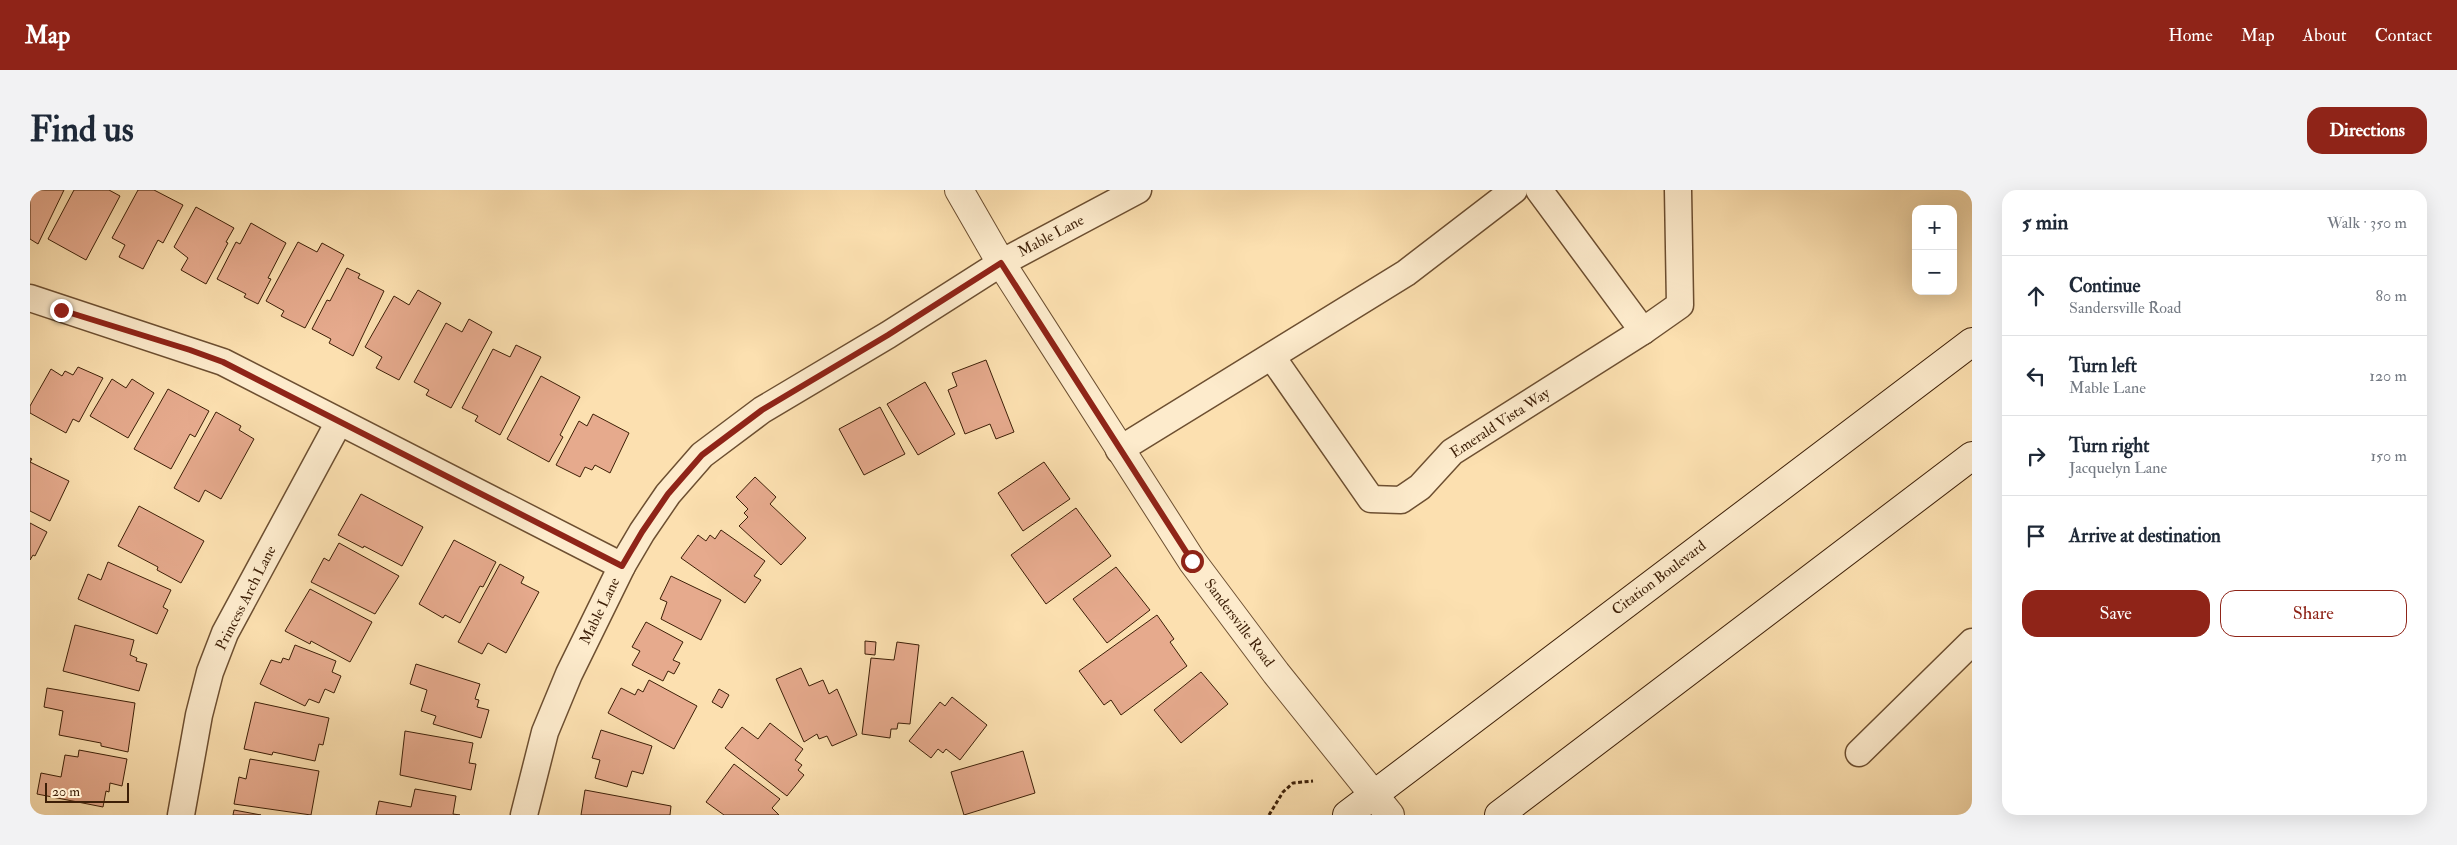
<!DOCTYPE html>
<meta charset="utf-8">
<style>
body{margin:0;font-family:"IM FELL Double Pica",serif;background:#f2f2f3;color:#1f2937}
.controls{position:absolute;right:15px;top:15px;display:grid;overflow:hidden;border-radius:10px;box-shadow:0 5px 20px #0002}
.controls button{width:45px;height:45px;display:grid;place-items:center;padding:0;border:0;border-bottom:1px solid #e0e1e3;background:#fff;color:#1f2937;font:25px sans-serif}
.scale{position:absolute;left:15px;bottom:12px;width:84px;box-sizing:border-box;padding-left:5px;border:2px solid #3d1f07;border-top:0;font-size:14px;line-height:18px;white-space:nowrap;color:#3d1f07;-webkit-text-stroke:4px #fdebcc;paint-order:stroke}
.stop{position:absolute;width:15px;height:15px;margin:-11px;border:4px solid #8f2418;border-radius:50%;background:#fff}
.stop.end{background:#8f2418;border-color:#fff;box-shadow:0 1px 5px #0008}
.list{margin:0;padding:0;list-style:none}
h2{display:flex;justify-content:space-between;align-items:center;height:65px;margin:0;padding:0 20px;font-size:21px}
h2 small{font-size:16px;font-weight:400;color:#747a83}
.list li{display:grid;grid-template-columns:32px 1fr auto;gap:15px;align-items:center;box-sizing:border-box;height:80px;padding:0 20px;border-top:1px solid #e0e1e3}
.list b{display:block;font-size:19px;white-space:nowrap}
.list p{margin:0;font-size:16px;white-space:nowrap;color:#747a83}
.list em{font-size:16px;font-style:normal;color:#747a83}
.actions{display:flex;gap:10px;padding:15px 20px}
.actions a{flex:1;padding:11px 0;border:1px solid #8f2418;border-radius:15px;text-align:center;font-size:18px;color:#8f2418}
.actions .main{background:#8f2418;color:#fff}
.icon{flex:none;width:28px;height:28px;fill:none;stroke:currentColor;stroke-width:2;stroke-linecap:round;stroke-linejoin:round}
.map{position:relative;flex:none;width:1942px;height:625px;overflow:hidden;border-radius:15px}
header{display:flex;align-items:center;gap:30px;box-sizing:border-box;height:70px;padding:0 25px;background:#8f2418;color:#fff}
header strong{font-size:24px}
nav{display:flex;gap:28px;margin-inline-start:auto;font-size:18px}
.intro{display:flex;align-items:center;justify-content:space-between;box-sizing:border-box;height:120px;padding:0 30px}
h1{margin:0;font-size:35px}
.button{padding:12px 22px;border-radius:15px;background:#8f2418;color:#fff;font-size:18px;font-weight:700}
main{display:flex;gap:30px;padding:0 30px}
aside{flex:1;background:#fff;border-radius:15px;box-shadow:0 5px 20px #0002}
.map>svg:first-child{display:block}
</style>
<header>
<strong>Map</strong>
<nav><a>Home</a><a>Map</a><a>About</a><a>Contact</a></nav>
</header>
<div class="intro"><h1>Find us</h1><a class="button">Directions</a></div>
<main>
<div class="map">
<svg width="1942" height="625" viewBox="0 0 1942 625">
<rect width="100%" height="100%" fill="#fce0b0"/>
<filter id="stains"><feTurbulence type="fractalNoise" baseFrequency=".004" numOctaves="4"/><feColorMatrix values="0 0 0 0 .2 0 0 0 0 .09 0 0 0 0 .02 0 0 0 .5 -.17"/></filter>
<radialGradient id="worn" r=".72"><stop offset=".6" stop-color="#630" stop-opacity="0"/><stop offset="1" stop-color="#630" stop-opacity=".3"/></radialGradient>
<g fill="#e6aa8d" stroke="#3d1f07">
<path d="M0 0H34L8 54 0 49Z"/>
<path d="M44 0H79L90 6 56 70 18 49Z"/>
<path d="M108 0H124L153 15 133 53 128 50 113 79 89 67 95 55 82 48Z"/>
<path d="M166 17 204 38 196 52 198 53 176 94 151 80 158 68 144 57Z"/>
<path d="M221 33 256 53 238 88 241 89 228 114 214 107 216 104 187 89 206 52 210 54Z"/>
<path d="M268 52 287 62 292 53 314 65 275 138 251 126 254 121 236 111Z"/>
<path d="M317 78 330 84 328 88 354 101 323 166 299 153 301 149 282 139 297 110 300 111Z"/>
<path d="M388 100 411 113 369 190 346 178 352 167 335 157 364 106 379 115Z"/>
<path d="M439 129 462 142 421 218 396 205 399 200 384 192 416 133 432 142Z"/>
<path d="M486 155 511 167 470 245 445 231 448 226 432 218 463 159 480 167Z"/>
<path d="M956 170 984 242 966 249 960 234 935 244 918 200 927 196 922 183Z"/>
<path d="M48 177 73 188 49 232 43 229 36 243 0 223V216L21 179 32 186 35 181 43 185Z"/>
<path d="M511 186 550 207 530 245 533 247 519 272 477 249Z"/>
<path d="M82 189 96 198 102 189 124 203 98 248 60 226Z"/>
<path d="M895 192 925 244 888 265 857 214Z"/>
<path d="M138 199 179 221 165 247 160 244 141 279 104 259Z"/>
<path d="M850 217 875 264 834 285 809 239Z"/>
<path d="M186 222 211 236 209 240 224 249 191 309 175 300 169 312 144 298Z"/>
<path d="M563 224 599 243 580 283 565 275 562 280 555 277 550 287 526 275 549 231 557 236Z"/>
<path d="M0 268 2 269 0 272 39 291 20 331 0 321Z"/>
<path d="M1014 272 1040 309 993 341 968 303Z"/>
<path d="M725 287 746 307 740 314 776 348 751 375 709 336 718 327 714 323 718 319 706 307Z"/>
<path d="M331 304 393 337 372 376 334 356 333 358 308 345Z"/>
<path d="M109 316 174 351 151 393 127 380 128 377 88 356Z"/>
<path d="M1046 318 1081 366 1016 414 981 365Z"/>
<path d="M0 333 17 342 5 366 3 365 0 370Z"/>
<path d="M691 340 735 371 724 386 731 390 715 413 651 368 668 345 676 351 680 345 685 349Z"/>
<path d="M424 350 466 372 453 397 450 396 430 433 415 425 413 428 389 414Z"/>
<path d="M309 353 369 386 345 424 281 392 294 368 299 371Z"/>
<path d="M78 372 141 400 133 417 138 420 127 444 48 409 58 384 71 390Z"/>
<path d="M470 374 494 387 491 393 509 402 476 463 458 453 452 464 428 452Z"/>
<path d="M1086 377 1120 420 1077 453 1043 409Z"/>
<path d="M641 386 691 410 671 450 631 429 637 412 630 409Z"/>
<path d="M280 399 342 432 320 472 281 451 280 454 255 441Z"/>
<path d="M1127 425 1144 449 1140 452 1157 476 1091 525 1081 510 1074 515 1049 481Z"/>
<path d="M616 432 653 452 643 470 650 473 644 484 638 481 633 491 602 475 610 461 602 457Z"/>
<path d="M45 435 104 450 100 465 107 468 106 471 117 474 109 501 33 481Z"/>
<path d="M835 451 846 452 845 465 835 464Z"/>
<path d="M867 452 889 455 880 534 868 533 867 539H861L860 548 832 544 841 468 864 470Z"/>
<path d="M265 455 306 471 302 482 311 486 304 503 295 499 289 513 279 509 275 516 230 494 241 470 251 473 253 468 259 470Z"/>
<path d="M386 474 450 494 445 509 449 510 447 517 459 520 451 548 403 534 406 526 391 521 397 500 380 494Z"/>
<path d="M771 478 779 496 793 490 799 504 807 499 827 545 802 556 797 546 789 549 787 544 774 552 746 489Z"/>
<path d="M1171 482 1198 514 1151 553 1124 520Z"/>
<path d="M619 490 667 516 644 559 578 523 591 498 605 505 608 499 613 502Z"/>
<path d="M17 498 105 513 98 562 71 556V553L29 545 33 521 14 517Z"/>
<path d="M689 499 699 505 692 518 682 512Z"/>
<path d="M922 507 957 535 930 570 916 559 913 563 908 559 901 568 879 551 910 512 915 516Z"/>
<path d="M225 512 299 528 293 555 289 554 285 571 243 562 242 565 214 559Z"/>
<path d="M740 533 773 559 765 570 772 575 768 580 774 585 757 606 695 558 712 537 728 549Z"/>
<path d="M571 540 622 556 613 584 602 581 597 597 565 588 570 570 562 568Z"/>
<path d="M375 541 443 553 439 573 446 574 441 600 370 585Z"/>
<path d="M49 560 97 569 92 596 80 593 79 602 76 601 73 617 7 604 11 583 31 587 35 565 48 567Z"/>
<path d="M993 561 1005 603 934 625 921 582Z"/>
<path d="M220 569 289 581 281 625 204 614 209 587 216 589Z"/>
<path d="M704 574 750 609 742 618 749 625H694L676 612Z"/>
<path d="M385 599 426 606 423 624 430 625H346L349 611 381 617Z"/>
<path d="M555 600 641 616 640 625H551Z"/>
<path d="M204 620 231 625H203Z"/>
</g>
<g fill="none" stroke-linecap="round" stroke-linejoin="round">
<defs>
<g id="minor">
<path d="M1509 0 1613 141"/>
<path d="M0 108 193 172 592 376"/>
<path d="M1242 167 1341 309 1371 310 1390 297 1422 262 1613 141 1650 115 1648 0"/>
<path d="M1089 260 1376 83 1484 0"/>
<path d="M1829 563 1942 452"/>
<path d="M151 625 169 525 180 482 195 443 309 232"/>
<path d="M494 625 515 542 539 484 592 376 612 342 638 304 672 265 732 220 858 145 971 73 1108 0"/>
</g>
<path id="tertiary" d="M929 0 971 73 1162 371 1246 483 1360 625"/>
<g id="secondary">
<path d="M1317 625 1942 152"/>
<path d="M1469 625 1942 266"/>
</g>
</defs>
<use href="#minor" stroke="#6d4f31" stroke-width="29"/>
<use href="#tertiary" stroke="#6d4f31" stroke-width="30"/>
<use href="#secondary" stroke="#3d1f07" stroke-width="30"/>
<path stroke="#3d1f07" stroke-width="3" stroke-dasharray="4 2.5" stroke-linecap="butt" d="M1239 625 1253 602 1263 593 1283 591"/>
<use href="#minor" stroke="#fdebcc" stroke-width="26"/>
<use href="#tertiary" stroke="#fdebcc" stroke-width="28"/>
<use href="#secondary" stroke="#fdebcc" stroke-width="28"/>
</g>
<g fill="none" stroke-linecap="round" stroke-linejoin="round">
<path stroke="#8f2418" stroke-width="6" d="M31 120 160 160 193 172 592 376 612 342 638 304 672 265 732 220 858 145 971 73 1162 371"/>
</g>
<g text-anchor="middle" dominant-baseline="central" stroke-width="4" stroke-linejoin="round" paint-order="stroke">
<g font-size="15" fill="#3d1f07" stroke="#fdebcc">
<text transform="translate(1021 46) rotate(-28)">Mable Lane</text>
<text transform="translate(1470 233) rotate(-33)">Emerald Vista Way</text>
<text transform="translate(1629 388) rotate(-37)">Citation Boulevard</text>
<text transform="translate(216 408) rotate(-63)">Princess Arch Lane</text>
<text transform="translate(570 421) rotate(-64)">Mable Lane</text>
<text transform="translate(1209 433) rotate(53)">Sandersville Road</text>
</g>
</g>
<rect width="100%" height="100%" filter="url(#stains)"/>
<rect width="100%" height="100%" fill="url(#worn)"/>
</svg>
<div class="controls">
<button>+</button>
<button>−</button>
</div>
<div class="scale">20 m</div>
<div class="stop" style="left:1162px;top:371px"></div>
<div class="stop end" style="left:31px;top:120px"></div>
</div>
<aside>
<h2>5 min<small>Walk · 350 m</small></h2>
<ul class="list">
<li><svg class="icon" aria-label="ahead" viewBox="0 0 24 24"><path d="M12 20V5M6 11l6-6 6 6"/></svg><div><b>Continue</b><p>Sandersville Road</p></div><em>80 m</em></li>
<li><svg class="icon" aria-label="left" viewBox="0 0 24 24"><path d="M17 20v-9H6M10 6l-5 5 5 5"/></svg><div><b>Turn left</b><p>Mable Lane</p></div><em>120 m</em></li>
<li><svg class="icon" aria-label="right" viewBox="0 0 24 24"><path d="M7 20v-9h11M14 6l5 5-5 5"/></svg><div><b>Turn right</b><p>Jacquelyn Lane</p></div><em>150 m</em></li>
<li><svg class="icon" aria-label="arrive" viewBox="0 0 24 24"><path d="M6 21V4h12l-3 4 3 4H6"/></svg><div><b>Arrive at destination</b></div></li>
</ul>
<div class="actions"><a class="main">Save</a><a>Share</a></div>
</aside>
</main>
